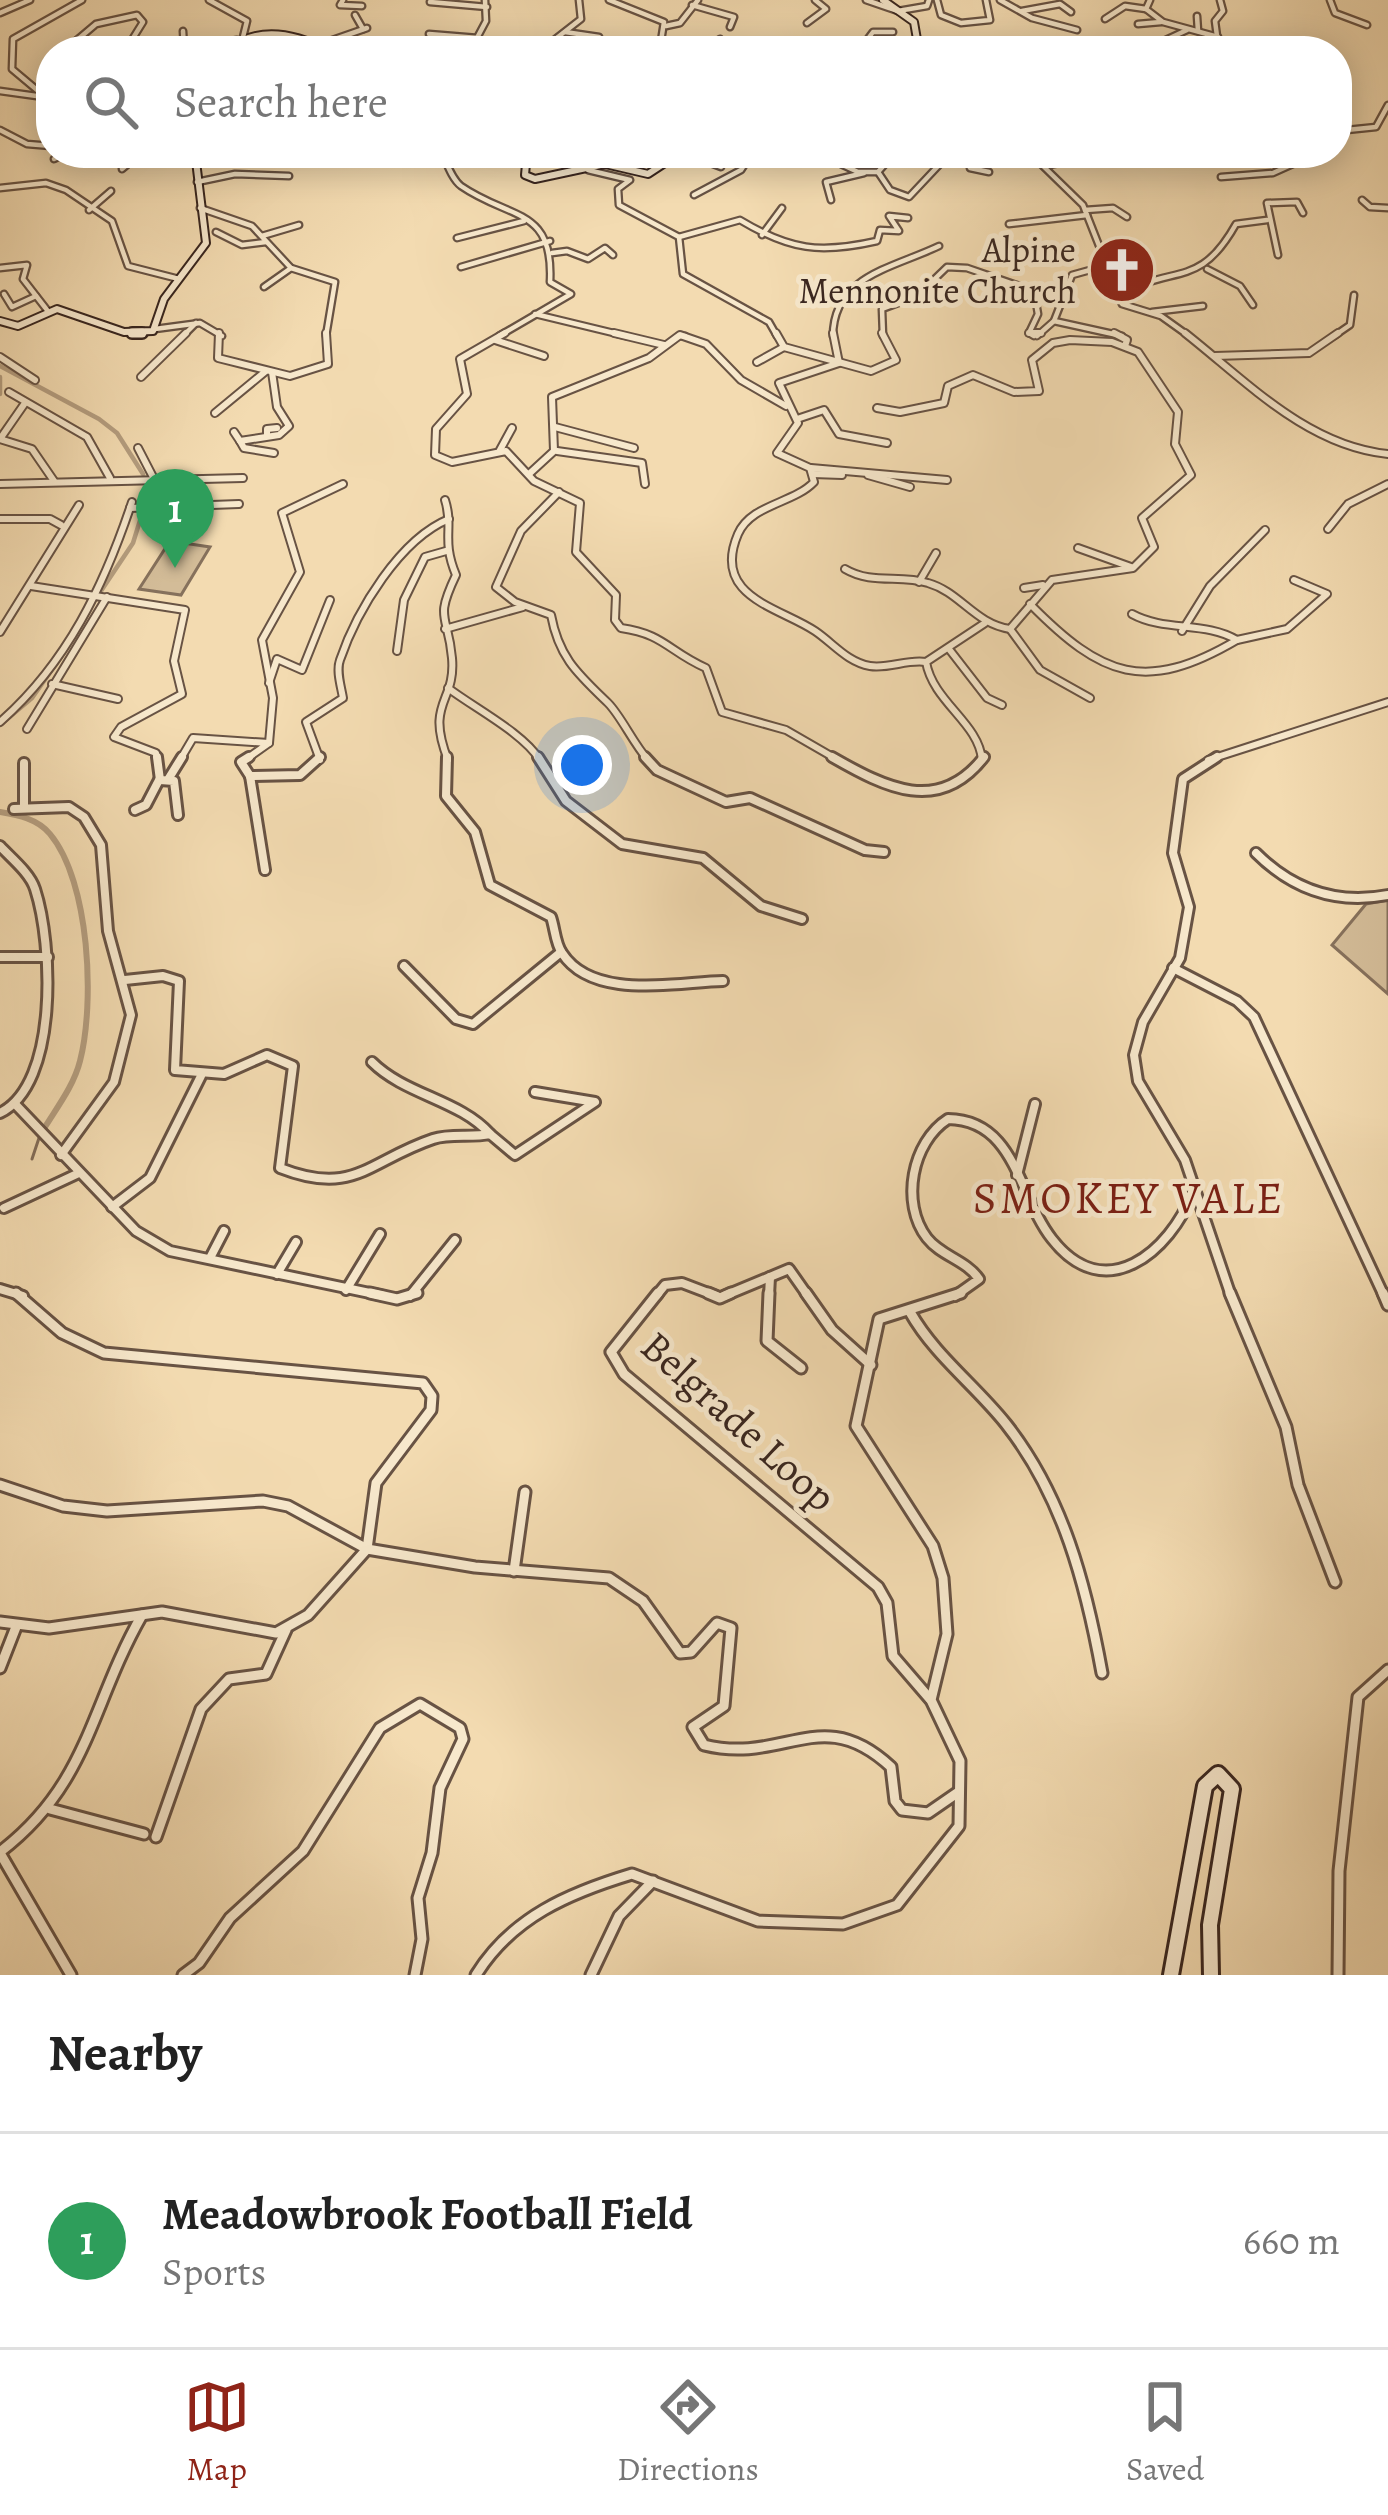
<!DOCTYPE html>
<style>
body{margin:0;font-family:Alegreya,serif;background:#f6f6f6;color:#222}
.you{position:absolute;left:582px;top:765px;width:42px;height:42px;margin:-30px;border:9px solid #fff;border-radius:50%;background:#1a73e8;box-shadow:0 0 0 18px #1a73e833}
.badge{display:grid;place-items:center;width:78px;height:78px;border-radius:50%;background:#8f2418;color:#fff;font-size:39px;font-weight:700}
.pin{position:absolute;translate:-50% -99px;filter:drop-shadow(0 3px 6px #0008)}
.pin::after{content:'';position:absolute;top:63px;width:42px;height:36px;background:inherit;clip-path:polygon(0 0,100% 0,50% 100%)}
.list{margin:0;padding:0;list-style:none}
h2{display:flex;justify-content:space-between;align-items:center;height:156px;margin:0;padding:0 48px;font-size:51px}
h2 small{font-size:39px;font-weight:400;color:#767676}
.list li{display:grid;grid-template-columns:78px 1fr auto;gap:36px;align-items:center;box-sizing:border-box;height:216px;padding:0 48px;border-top:3px solid #e0e0e0}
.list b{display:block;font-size:45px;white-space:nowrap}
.list p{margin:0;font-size:39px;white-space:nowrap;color:#767676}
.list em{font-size:39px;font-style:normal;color:#767676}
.icon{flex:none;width:66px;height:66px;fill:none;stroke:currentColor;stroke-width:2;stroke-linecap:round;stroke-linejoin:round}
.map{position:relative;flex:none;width:1388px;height:1975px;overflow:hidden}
.search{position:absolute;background:#fff;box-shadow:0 6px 30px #0003;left:36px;right:36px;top:36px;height:132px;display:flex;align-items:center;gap:30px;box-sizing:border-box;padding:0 42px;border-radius:48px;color:#767676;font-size:45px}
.sheet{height:372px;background:#fff}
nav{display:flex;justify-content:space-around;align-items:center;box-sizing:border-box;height:168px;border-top:3px solid #e0e0e0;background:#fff;font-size:33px;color:#767676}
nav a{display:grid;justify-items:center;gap:6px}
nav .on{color:#8f2418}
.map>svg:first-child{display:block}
</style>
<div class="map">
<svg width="1388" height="1975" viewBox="0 0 1388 1975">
<rect width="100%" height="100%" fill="#f3dbb1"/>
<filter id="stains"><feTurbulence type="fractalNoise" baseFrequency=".00167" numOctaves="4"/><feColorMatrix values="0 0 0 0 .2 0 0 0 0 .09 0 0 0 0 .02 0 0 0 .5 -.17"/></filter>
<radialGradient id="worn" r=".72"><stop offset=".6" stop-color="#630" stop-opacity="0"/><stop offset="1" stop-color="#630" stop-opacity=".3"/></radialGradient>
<g fill="#d3bc98" stroke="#86715c" stroke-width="3">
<path d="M170 541 210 547 181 595 139 589Z"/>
<path d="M1388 900V994L1332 945 1366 904Z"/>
</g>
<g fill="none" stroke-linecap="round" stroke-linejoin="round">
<path stroke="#836d59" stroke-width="3" d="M32 1159 39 1138"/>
<g stroke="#b49d7f" stroke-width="4.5">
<path d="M0 366 99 419 117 433 143 474"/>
<path d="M0 377V394"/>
<path d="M101 591 133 543 142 514"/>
<path d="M0 725 32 698 61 657"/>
</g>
<path stroke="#b49d7f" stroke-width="6" d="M0 812C18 815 38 819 50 834 90 882 95 1003 80 1061 74 1085 58 1106 45 1127"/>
<defs>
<g id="minor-far3">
<path d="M209 0 247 21 243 37"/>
<path d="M343 0 340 5 362 6"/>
<path d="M609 0 664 22 661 41 645 51"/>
<path d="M866 0 898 11 927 6 929 0"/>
<path d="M937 0 941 15 961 23 990 20 986 0"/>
<path d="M1000 0 1032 18 1077 30"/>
<path d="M1150 0 1146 9 1163 22 1218 37"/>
<path d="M1330 0 1335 13 1367 25"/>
<path d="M430 2 487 7"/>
<path d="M692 5 734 17 730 27"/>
<path d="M1022 11 1060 4 1071 12"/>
<path d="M0 13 30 0"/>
<path d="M355 15 363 29"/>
<path d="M1197 16 1198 31"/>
<path d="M1105 19 1125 6 1146 9"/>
<path d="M807 23 826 9 815 0"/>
<path d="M1138 24 1161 22"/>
<path d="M666 26 680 23 698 0"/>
<path d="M183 31 184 48 237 40"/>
<path d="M565 32 599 37"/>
<path d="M893 32H873L867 40 897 51"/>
<path d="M429 34 478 38"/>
<path d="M318 45 367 28"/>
<path d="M64 51 96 24 137 15 143 22 125 51"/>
<path d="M470 51 486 21 485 0"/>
<path d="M540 51 581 19 579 0"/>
<path d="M701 51 720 39"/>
<path d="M1161 51 1159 43 1187 30"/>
<path d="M1219 51 1215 21 1223 11 1220 0"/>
<path d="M0 91 51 98"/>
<path d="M43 95 12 69 13 39 82 0"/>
<path d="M0 130 27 144 51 146"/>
<path d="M1337 131 1376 127 1388 105"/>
<path d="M169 153 195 162"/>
<path d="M442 153C447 164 452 179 461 186 510 220 554 207 550 282L571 294 499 336"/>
<path d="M590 153 597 166"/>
<path d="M684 153 721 167"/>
<path d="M833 153 834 161 858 172H878"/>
<path d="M981 153 970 168 989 172"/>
<path d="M1020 153 1049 165 1107 153"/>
<path d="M1199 153 1245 160 1280 153"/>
<path d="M54 159 66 153"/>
<path d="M1042 165 1083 205 1122 304 1161 316 1189 336"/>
<path d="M122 169 141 153"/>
<path d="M588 170 630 180 618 189 619 205 679 237 683 274 769 322 777 336"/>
<path d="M878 172 890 190 909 197 940 164"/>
<path d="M878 172 895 153"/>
<path d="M1221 177 1273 173 1293 164 1269 158"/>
<path d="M197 182 235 174 289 176"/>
<path d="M0 188 46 183 66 190 112 221 128 266 179 279"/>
<path d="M694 195 741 170 752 153"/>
<path d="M831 200 826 182 864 173"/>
<path d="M1362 200 1370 207 1388 208"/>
<path d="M200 208 252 226 291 268 335 282 326 336"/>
<path d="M89 210 111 191"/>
<path d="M1085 210 1113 208 1127 217"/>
<path d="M1009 224 1087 215"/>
<path d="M216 232 242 245 266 242"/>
<path d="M762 235 782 208"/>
<path d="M262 236 299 225"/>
<path d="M679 237 740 220C790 250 820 254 877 241L880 230 899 231 889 216 908 218"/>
<path d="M457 238 524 221"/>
<path d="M552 253 567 251 588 259 605 248 613 255"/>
<path d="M1278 255 1267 203 1297 202 1303 213"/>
<path d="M461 267 550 241"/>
<path d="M0 268 27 265 23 279 47 310"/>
<path d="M1207 269 1240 286 1253 305"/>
<path d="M264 287 291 268"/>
<path d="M4 294 12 307 36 296"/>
<path d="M1118 297C1172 262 1198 292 1236 224L1267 220"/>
<path d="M1152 312 1203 306"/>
<path d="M535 314 626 336"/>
<path d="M1054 321 1122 336"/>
<path d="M155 329 200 323 222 336"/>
<path d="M183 336 196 323"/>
<path d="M679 336H685"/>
<path d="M833 336C833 276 893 268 939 246"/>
<path d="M883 336 882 309 917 296 947 267 967 268 1034 291 1038 314 1029 333 1034 336"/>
<path d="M1037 336 1054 321 1072 275 1108 265"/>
<path d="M1334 336 1350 325 1354 295"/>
</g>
<g id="minor-far2">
<path d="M219 333 218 358 290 376 328 364 326 333"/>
<path d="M505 333 460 359 467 394 436 429 435 455 452 462 506 451 534 481 580 503 576 552 616 595 615 620 621 628C664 634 668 651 706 668L722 712 786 730 838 760"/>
<path d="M614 333 664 345"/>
<path d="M776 333 784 347 871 371 896 360 882 333"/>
<path d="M833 333 839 363 779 383 798 423 777 453 810 468 814 482C793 504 751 504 738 534 711 597 779 607 815 631 833 643 847 662 870 666 889 669 907 659 926 662"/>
<path d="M1029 333H1041"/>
<path d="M1114 333 1127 340 1125 346"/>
<path d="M1185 333C1246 381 1307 446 1388 454"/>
<path d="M495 340 544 356"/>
<path d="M1215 356 1309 353 1338 333"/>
<path d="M0 357 35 380"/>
<path d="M757 362 784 347"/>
<path d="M141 377 186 333"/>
<path d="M9 392 87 437 110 478"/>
<path d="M25 403 0 439 32 449 54 481"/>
<path d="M215 413 266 371"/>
<path d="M797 419 824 410 839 434 887 443"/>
<path d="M555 427 634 448"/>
<path d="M234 432 240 441 279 435 289 426 277 407 272 372"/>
<path d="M267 435V429L277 428"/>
<path d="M240 441 244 448 274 453"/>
<path d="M138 448 153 477"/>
<path d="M500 450 512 428"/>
<path d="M557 451 642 463 645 484"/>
<path d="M811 468 947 480"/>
<path d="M529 474 554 451 552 397 649 358 680 335 706 344 741 380 786 406"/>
<path d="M813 474 842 475"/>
<path d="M868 475 910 487"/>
<path d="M0 484 243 478"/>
<path d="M559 492 521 531 496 587 515 602 551 615C559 658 578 674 608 703 621 716 633 743 648 760"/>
<path d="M445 500C454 528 441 539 456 575 434 621 448 613 452 658 456 703 425 701 448 760"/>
<path d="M130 508 239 504"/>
<path d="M0 519H50L61 525"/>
<path d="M1328 529 1348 504 1388 484"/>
<path d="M1078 548 1131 567"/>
<path d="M845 569C872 585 900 574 928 583 960 592 975 624 1010 629L1052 580 1133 568 1154 547 1142 518 1191 475 1175 444 1178 412 1138 352 1112 342 1070 340 1053 343 1032 360 1039 391 1014 392 973 375 948 386 944 403 900 412 877 408"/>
<path d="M919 582 936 553"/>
<path d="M31 586 185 610 174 661 182 694 121 727 114 737 156 753 157 760"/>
<path d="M1024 588 1043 585"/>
<path d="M1030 604C1102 677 1145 694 1237 640 1205 621 1165 632 1132 614"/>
<path d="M445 629 523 607"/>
<path d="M1010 629 1040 670 1090 698"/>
<path d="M1182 631 1210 586 1265 530"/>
<path d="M0 632 79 505"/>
<path d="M1237 640 1287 629 1327 594 1294 580"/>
<path d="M949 649 987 698 1002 705"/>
<path d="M397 651 404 600 425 557 446 551"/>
<path d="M269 683 277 659 302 670 330 600"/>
<path d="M52 684 118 699"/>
<path d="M448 688C476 709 523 733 540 760"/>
<path d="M0 722C67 663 104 586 132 502"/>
<path d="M27 729 107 597"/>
<path d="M269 743 273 698 262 640 300 572 282 513 343 484"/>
<path d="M180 760 193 738 269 743 245 760"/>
<path d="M320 760 306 722 343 698C341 686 336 671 340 660 357 610 400 539 449 519"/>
<path d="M982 760C979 723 933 702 926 662L985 623"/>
<path d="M1208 760 1388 702"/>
</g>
<g id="minor-far1">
<path d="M157 757 160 780 174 781 178 815"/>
<path d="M249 757 241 762 250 776"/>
<path d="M447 757 446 796 475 832 490 885 551 917C555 928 555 943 562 953 593 1001 676 982 723 981"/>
<path d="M538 757 566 801 622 844 703 858 761 906 802 919"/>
<path d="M645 757 657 770 726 802 750 798 865 850 884 852"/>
<path d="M832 757C886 788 939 815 984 757"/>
<path d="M1217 757 1183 779 1173 853 1189 907 1180 958 1143 1022 1134 1055 1138 1081 1185 1160 1231 1296"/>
<path d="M24 763V805"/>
<path d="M250 776 300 775 320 757"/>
<path d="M250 776 265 870"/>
<path d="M169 778 182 757"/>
<path d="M14 809 69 807 84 817 101 845 108 931 131 1015 114 1082 61 1155"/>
<path d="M135 810 146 805 159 780"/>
<path d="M0 846C11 858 30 873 35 889 53 944 59 1084 0 1113"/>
<path d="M1256 853C1293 890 1336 905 1388 895"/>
<path d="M0 957H48"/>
<path d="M404 966 456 1019 473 1024 561 952"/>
<path d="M1173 968 1237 1001 1254 1017 1384 1296"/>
<path d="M125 980 163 976 179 981 175 1070 224 1074 267 1055 293 1066 280 1168C354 1197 368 1161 433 1139 451 1133 471 1138 490 1134L515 1155 595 1102 535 1092"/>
<path d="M372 1062C405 1095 460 1100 490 1134"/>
<path d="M16 1105 136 1231 170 1251 384 1296"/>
<path d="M1017 1175 1035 1104"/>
<path d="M112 1207 150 1178 201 1076"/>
<path d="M4 1208 79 1173"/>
<path d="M210 1258 224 1231"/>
<path d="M277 1274 296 1242"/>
<path d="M0 1289 23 1296"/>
<path d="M346 1290 380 1234"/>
<path d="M410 1296 455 1240"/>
<path d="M656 1296 665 1285 682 1283 716 1296"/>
<path d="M724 1296 789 1269 808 1296"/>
<path d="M769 1296 770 1277"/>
<path d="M955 1296 979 1279C966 1260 941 1256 927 1238 900 1203 912 1142 948 1119 1016 1120 1018 1196 1052 1239 1105 1307 1170 1252 1193 1192"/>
</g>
<g id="minor">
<path d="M16 1293 62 1333 104 1353 423 1383 432 1396 431 1410 376 1483 367 1549"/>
<path d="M370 1293 397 1299 417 1293"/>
<path d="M658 1293 611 1352 624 1374 878 1587 887 1603 893 1656 930 1699"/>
<path d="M708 1293 720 1298 731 1293"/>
<path d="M769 1293 767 1341 801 1368"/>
<path d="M806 1293 832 1330 871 1365"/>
<path d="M1230 1293 1286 1427 1298 1485 1335 1582"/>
<path d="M1383 1293 1388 1305"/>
<path d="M910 1312C935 1356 975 1385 1006 1424 1063 1496 1086 1585 1102 1673"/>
<path d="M0 1485 63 1506 107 1511 263 1501 288 1506 367 1549 475 1567 609 1578 643 1601 680 1653 691 1652 717 1623 731 1628 724 1706 693 1727 704 1745C785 1765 821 1702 891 1767L895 1801 902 1810 928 1813 957 1793"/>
<path d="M514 1571 525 1492"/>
<path d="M0 1622 49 1628 162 1612 276 1633 308 1615 367 1549"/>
<path d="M0 1668 16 1627"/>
<path d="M50 1809 144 1834"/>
<path d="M156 1837 201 1709 229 1679 266 1674 286 1630"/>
<path d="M0 1852C89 1784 90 1706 142 1615"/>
<path d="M0 1853 71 1975"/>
<path d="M183 1975 199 1963 230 1918 303 1851 380 1728 420 1704 460 1728 463 1739 440 1788 432 1853 418 1898 422 1939 415 1975"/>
<path d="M476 1975C512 1917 569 1893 632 1874L758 1921 843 1924 897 1905 959 1826 960 1761 931 1700 947 1634 943 1578 933 1546 856 1426 879 1319 961 1293"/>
<path d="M591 1975 619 1916 653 1881"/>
<path d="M1338 1975 1339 1871 1358 1697 1388 1670"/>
</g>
<g id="secondary-far2">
<path d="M883 0 914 22 919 51"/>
<path d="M226 51C257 25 295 33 329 51"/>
<path d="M527 153 525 175 535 179 605 164 648 174 680 153"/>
<path d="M0 321 18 326 57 309 124 332 153 331 164 299 206 243 195 153"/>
</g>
<path id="secondary-far1" d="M132 333H142"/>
<path id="secondary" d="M1171 1975 1205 1786 1218 1774 1232 1789 1210 1925 1211 1975"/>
</defs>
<use href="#minor-far3" stroke="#685344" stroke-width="9"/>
<use href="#minor-far2" stroke="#685344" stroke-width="10"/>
<use href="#minor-far1" stroke="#685344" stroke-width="14"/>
<use href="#minor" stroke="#685344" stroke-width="15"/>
<use href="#secondary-far2" stroke="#39261f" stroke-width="10"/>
<use href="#secondary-far1" stroke="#39261f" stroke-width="14"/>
<use href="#secondary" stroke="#39261f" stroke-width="20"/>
<use href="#minor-far3" stroke="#f7e8cc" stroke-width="4.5"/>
<use href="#minor-far2" stroke="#f7e8cc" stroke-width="6"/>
<use href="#minor-far1" stroke="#f7e8cc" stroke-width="8"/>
<use href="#minor" stroke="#f7e8cc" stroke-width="9"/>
<use href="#secondary-far2" stroke="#f7e8cc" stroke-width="6"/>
<use href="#secondary-far1" stroke="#f7e8cc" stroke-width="9"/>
<use href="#secondary" stroke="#f7e8cc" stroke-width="14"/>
</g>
<defs>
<symbol id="church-disc" viewBox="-11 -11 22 22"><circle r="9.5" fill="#8f2418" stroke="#f7e8cc"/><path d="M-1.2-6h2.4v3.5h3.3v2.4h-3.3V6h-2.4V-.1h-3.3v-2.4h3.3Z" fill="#fff"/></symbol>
</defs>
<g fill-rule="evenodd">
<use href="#church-disc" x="1084" y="232" width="76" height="76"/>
</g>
<g text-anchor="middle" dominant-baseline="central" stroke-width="10" stroke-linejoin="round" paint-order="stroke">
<g font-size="36" fill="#39261f" stroke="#f7e8cc" text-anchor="end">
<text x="1076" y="249">Alpine<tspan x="1076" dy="41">Mennonite Church</tspan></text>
</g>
<g font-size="42" fill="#39261f" stroke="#f7e8cc">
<text transform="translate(739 1421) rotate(42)">Belgrade Loop</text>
</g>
<g font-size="45" letter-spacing="3" fill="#7a1f14" stroke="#f7e8cc">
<text x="1129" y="1198">SMOKEY VALE</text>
</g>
</g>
<rect width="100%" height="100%" filter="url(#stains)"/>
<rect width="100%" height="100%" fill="url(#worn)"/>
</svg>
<div class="you"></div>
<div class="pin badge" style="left:175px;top:568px;background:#2e9e5b">1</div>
<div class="search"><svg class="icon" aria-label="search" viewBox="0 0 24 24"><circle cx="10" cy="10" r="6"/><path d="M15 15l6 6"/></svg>Search here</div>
</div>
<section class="sheet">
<h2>Nearby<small></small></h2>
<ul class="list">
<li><span class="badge" style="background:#2e9e5b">1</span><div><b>Meadowbrook Football Field</b><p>Sports</p></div><em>660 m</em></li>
</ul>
</section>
<nav>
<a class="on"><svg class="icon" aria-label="map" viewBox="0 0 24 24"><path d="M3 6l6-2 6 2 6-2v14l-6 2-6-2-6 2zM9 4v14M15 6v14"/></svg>Map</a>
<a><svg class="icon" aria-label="directions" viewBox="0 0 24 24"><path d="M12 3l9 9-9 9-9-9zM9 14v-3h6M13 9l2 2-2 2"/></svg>Directions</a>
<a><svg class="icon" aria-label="saved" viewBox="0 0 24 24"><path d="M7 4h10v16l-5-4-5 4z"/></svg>Saved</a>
</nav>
